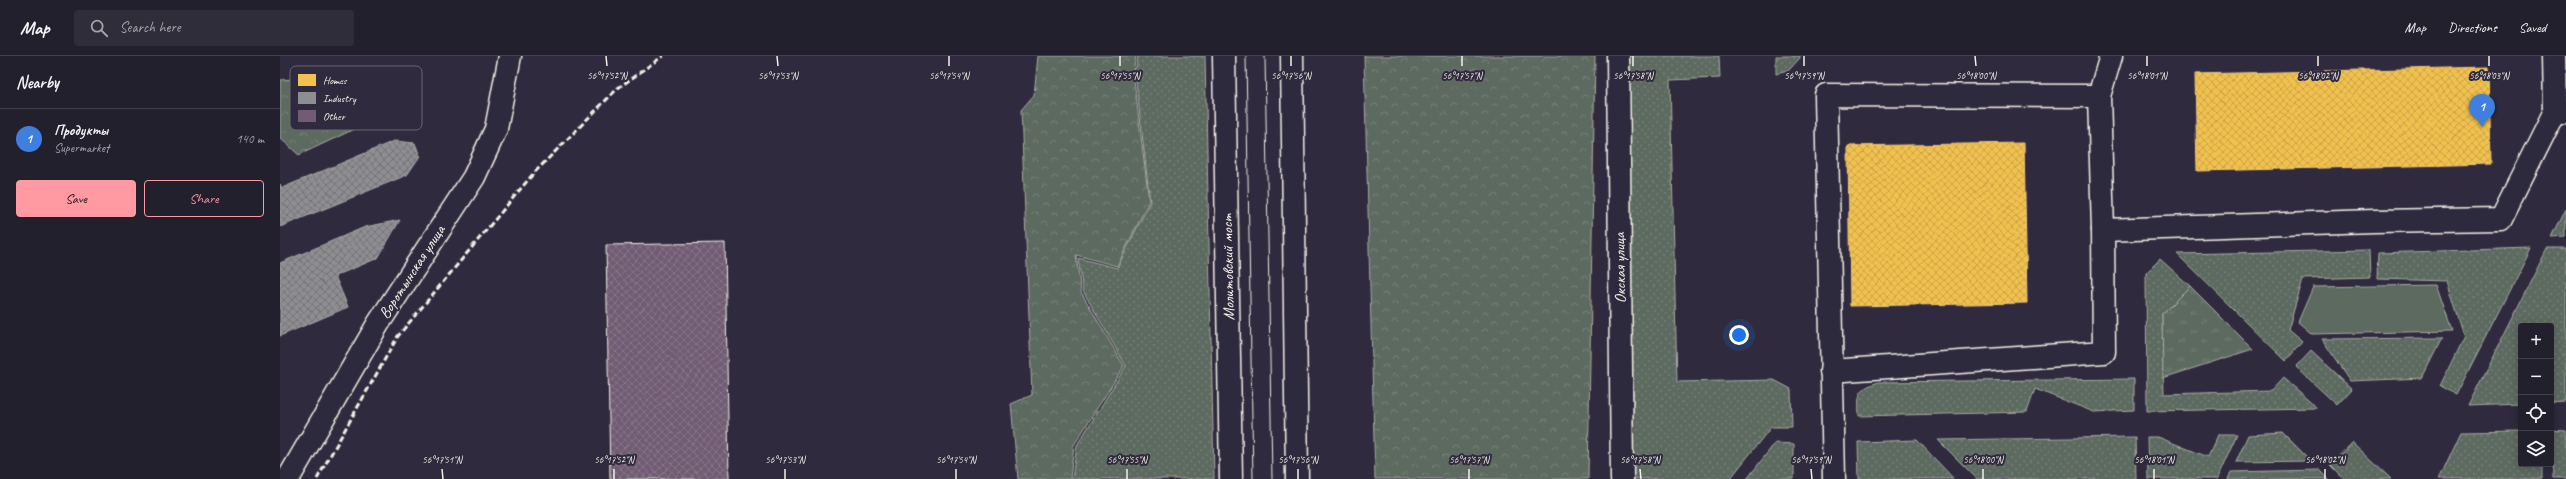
<!DOCTYPE html>
<meta charset="utf-8">
<style>
body{margin:0;font-family:Caveat,sans-serif;background:#2f2d3a;color:#f1f3f6}
.controls{position:absolute;right:12px;bottom:12px;display:grid;overflow:hidden;border-radius:4px;box-shadow:0 2px 10px #0003}
.controls button{width:36px;height:36px;display:grid;place-items:center;padding:0;border:0;border-bottom:1px solid #403e4a;background:#23202e;color:#f1f3f6;font:20px sans-serif}
.you{position:absolute;left:1459px;top:279px;width:14px;height:14px;margin:-10px;border:3px solid #fff;border-radius:50%;background:#1a73e8;box-shadow:0 0 0 6px #1a73e833}
.badge{display:grid;place-items:center;width:26px;height:26px;border-radius:50%;background:#ff9aa2;color:#fff;font-size:13px;font-weight:700}
.pin{position:absolute;translate:-50% -33px;filter:drop-shadow(0 1px 2px #0008)}
.pin::after{content:'';position:absolute;top:21px;width:14px;height:12px;background:inherit;clip-path:polygon(0 0,100% 0,50% 100%)}
.list{margin:0;padding:0;list-style:none}
h2{display:flex;justify-content:space-between;align-items:center;height:52px;margin:0;padding:0 16px;font-size:17px}
h2 small{font-size:13px;font-weight:400;color:#a3a3aa}
.list li{display:grid;grid-template-columns:26px 1fr auto;gap:12px;align-items:center;box-sizing:border-box;height:60px;padding:0 16px;border-top:1px solid #403e4a}
.list b{display:block;font-size:15px;white-space:nowrap}
.list p{margin:0;font-size:13px;white-space:nowrap;color:#a3a3aa}
.list em{font-size:13px;font-style:normal;color:#a3a3aa}
.actions{display:flex;gap:8px;padding:12px 16px}
.actions a{flex:1;padding:9px 0;border:1px solid #ff9aa2;border-radius:4px;text-align:center;font-size:14px;color:#ff9aa2}
.actions .main{background:#ff9aa2;color:#111}
.icon{flex:none;width:22px;height:22px;fill:none;stroke:currentColor;stroke-width:2;stroke-linecap:round;stroke-linejoin:round}
.map{position:relative;flex:none;width:2286px;height:423px;overflow:hidden}
header{display:flex;align-items:center;gap:24px;box-sizing:border-box;height:56px;padding:0 20px;background:#23202e;border-bottom:1px solid #403e4a}
header strong{font-size:19px}
nav{display:flex;gap:22px;margin-inline-start:auto;font-size:14px}
.search{width:280px;height:36px;background:#2f2d3a;display:flex;align-items:center;gap:10px;box-sizing:border-box;padding:0 14px;border-radius:4px;color:#a3a3aa;font-size:15px}
main{display:flex}
aside{flex:1;background:#23202e}
.map>svg:first-child{display:block}
</style>
<header>
<strong>Map</strong>
<div class="search"><svg class="icon" aria-label="search" viewBox="0 0 24 24"><circle cx="10" cy="10" r="6"/><path d="M15 15l6 6"/></svg>Search here</div>
<nav><a>Map</a><a>Directions</a><a>Saved</a></nav>
</header>
<main>
<aside>
<h2>Nearby<small></small></h2>
<ul class="list">
<li><span class="badge" style="background:#3f7fe0">1</span><div><b>Продукты</b><p>Supermarket</p></div><em>140 m</em></li>
</ul>
<div class="actions"><a class="main">Save</a><a>Share</a></div>
</aside>
<div class="map">
<svg width="2286" height="423" viewBox="0 0 2286 423">
<defs>
<pattern id="grass-dots" width="8" height="8" patternUnits="userSpaceOnUse"><rect width="8" height="8" fill="#5d6b61"/><path d="M2 2h.1M6 6h.1" fill="none" stroke="#758178" stroke-width="1.8" stroke-linecap="round"/></pattern>
<pattern id="forest-crowns" width="20" height="18" patternUnits="userSpaceOnUse"><rect width="20" height="18" fill="#5d6b61"/><path d="M2 6a3 3 0 1 1 6 0M12 15a3 3 0 1 1 6 0" fill="none" stroke="#758178"/></pattern>
<pattern id="park-tufts" width="24" height="20" patternUnits="userSpaceOnUse"><rect width="24" height="20" fill="#5d6b61"/><path d="M3 7l-1-3M5 7V3M7 7l1-3M15 17l-1-3M17 17v-4M19 17l1-3" fill="none" stroke="#758178"/></pattern>
<pattern id="homes-cross-hatch" width="8" height="8" patternUnits="userSpaceOnUse"><rect width="8" height="8" fill="#f2c14e"/><path d="M0 0l8 8M0 8l8-8" fill="none" stroke="#c8a34c"/></pattern>
<pattern id="industry-cross-hatch" width="8" height="8" patternUnits="userSpaceOnUse"><rect width="8" height="8" fill="#8d8d92"/><path d="M0 0l8 8M0 8l8-8" fill="none" stroke="#757577"/></pattern>
<pattern id="building-cross-hatch" width="8" height="8" patternUnits="userSpaceOnUse"><rect width="8" height="8" fill="#715c73"/><path d="M0 0l8 8M0 8l8-8" fill="none" stroke="#867487"/></pattern>
</defs>
<rect width="100%" height="100%" fill="#2f2a3d"/>
<filter id="ink" filterUnits="userSpaceOnUse"><feTurbulence type="fractalNoise" baseFrequency=".025" numOctaves="2"/><feDisplacementMap in="SourceGraphic" scale="8" xChannelSelector="R" yChannelSelector="G"/><feConvolveMatrix kernelMatrix="1 2 1 2 8 2 1 2 1" color-interpolation-filters="sRGB"/></filter>
<g filter="url(#ink)">
<g fill="url(#grass-dots)" stroke="#a8aea4">
<path d="M858 0H925L934 423H792L797 389 846 310 803 235 798 202 837 212 870 146 855 16Z"/>
<path d="M1344 0H1439L1440 22 1390 24 1397 326 1494 324 1511 333 1512 371H1491L1450 423H1351Z"/>
<path d="M1496 0H1520V2L1508 15 1496 18Z"/>
<path d="M2286 153V181L2272 182Z"/>
<path d="M2251 192 2176 339 2160 330 2184 280 2167 225 2097 223 2098 197Z"/>
<path d="M2267 193H2286V346L2271 347V270H2241V348L2188 350Z"/>
<path d="M2089 194 2090 221 2023 223 2008 274 2022 286 2006 305 1897 198Z"/>
<path d="M1880 203 1910 230 1882 258 1884 338 1991 335 2003 322 2037 352 1867 355 1866 217Z"/>
<path d="M2162 282 2142 322 2070 325 2042 283Z"/>
<path d="M2031 295 2072 333 2057 349 2016 311Z"/>
<path d="M1854 323V354L1814 356 1755 333 1747 356 1579 360C1578 338 1577 333 1599 326Z"/>
<path d="M2271 373 2286 374V423H2273Z"/>
<path d="M2241 375V408H2262V423H2159L2181 376Z"/>
<path d="M2003 377 2031 405 1956 406 1968 379Z"/>
<path d="M1938 379H1957L1937 423H1868L1867 381H1878L1928 401Z"/>
<path d="M1855 381 1856 423H1697L1658 384Z"/>
<path d="M1637 384 1674 423H1579L1578 386Z"/>
<path d="M2072 386 2111 423H2064L2050 409Z"/>
<path d="M1495 387 1514 388V423H1467Z"/>
</g>
<g fill="url(#forest-crowns)" stroke="#a8aea4">
<path d="M758 0H856L853 16 869 145 837 210 796 199 801 236 844 310 794 389 790 423H738L731 348 752 339 741 54 754 39Z"/>
<path d="M1084 0H1315L1308 423H1095Z"/>
<path d="M88 18 98 62 19 99 0 82V24Z"/>
</g>
<g fill="url(#park-tufts)" stroke="#a8aea4">
<path d="M1910 230 1973 293 1883 322 1882 258Z"/>
<path d="M2040 414 2049 423H1948L1951 416Z"/>
</g>
<path fill="#5d6b61" stroke="#a8aea4" d="M2156 229 2172 275 2032 278 2018 266 2033 231Z"/>
<g fill="url(#homes-cross-hatch)" stroke="#f3cf7c">
<path d="M2209 11 2211 108 1917 115 1915 18Z"/>
<path d="M1744 87 1747 247 1570 250 1568 90Z"/>
</g>
<g fill="url(#industry-cross-hatch)" stroke="#acabac">
<path d="M114 85 135 87 140 100 127 119 0 171V128L2 132Z"/>
<path d="M120 164 98 202 55 220 68 251 0 280V207L85 171Z"/>
</g>
<path fill="url(#building-cross-hatch)" stroke="#f4f1e8" d="M445 187 449 423H330L326 189Z"/>
<g fill="none" stroke-linecap="round" stroke-linejoin="round">
<defs>
<g id="minor">
<path d="M1338 0 1342 423"/>
<path d="M2274 0 2275 55H2286"/>
<path d="M1819 40 1823 174 2094 165 2221 163 2275 55"/>
<path d="M1551 315 1824 296 1823 174"/>
<path d="M8 423 98 268 194 121 216 73 230 0"/>
<path d="M1554 423 1546 39 1819 40 1831 0"/>
</g>
<g id="major">
<path d="M944 0 951 423"/>
<path d="M1012 0 1017 423"/>
</g>
</defs>
<use href="#minor" stroke="#f4f1e8" stroke-width="25"/>
<use href="#major" stroke="#f4f1e8" stroke-width="25"/>
<use href="#minor" stroke="#2f2a3d" stroke-width="22"/>
<use href="#major" stroke="#2f2a3d" stroke-width="22"/>
<g stroke="#f4f1e8" stroke-width="1">
<path d="M966 0 973 423"/>
<path d="M985 0 992 423"/>
</g>
<path stroke="#f4f1e8" stroke-width="3" stroke-dasharray="6 3" stroke-linecap="butt" d="M37 423 118 280 253 118 338 32 383 0"/>
</g>
</g>
<path fill="none" stroke="#f4f1e8" stroke-width="1.5" d="M326 0 327 10M497 0 498 10M669 0V10M840 0V10M1011 0V10M1182 0V10M1353 0V10M1524 0V10M1695 0 1696 10M1867 0V10M2038 0V10M2209 0V10M162 413 163 423M334 413V423M505 413V423M676 413V423M847 413V423M1018 413V423M1189 413V423M1360 413 1361 423M1531 413 1532 423M1703 413V423M1874 413V423M2045 413V423"/>
<g text-anchor="middle" dominant-baseline="central" stroke-width="4" stroke-linejoin="round" paint-order="stroke">
<g font-size="16" fill="#f4f1e8" stroke="#2f2a3d">
<text transform="translate(948 211) rotate(-91)">Молитовский мост</text>
<text transform="translate(1340 212) rotate(-91)">Окская улица</text>
<text transform="translate(132 216) rotate(-57)">Воротынская улица</text>
</g>
</g>
<rect x="10" y="10" width="132" height="64" rx="6" fill="#2f2a3d" stroke="#6a6670" stroke-width="1"/>
<rect x="18" y="18" width="18" height="12" fill="#f2c14e"/>
<rect x="18" y="36" width="18" height="12" fill="#8d8d92"/>
<rect x="18" y="54" width="18" height="12" fill="#715c73"/>
<g font-size="11" fill="#f4f1e8">
<text x="43" y="28">Homes</text>
<text x="43" y="46">Industry</text>
<text x="43" y="64">Other</text>
</g>
<g font-size="10" text-anchor="middle" fill="#f4f1e8" stroke="#2f2a3d" stroke-width="4" stroke-linejoin="round" paint-order="stroke">
<text x="327" y="23">56°17'52"N</text>
<text x="498" y="23">56°17'53"N</text>
<text x="669" y="23">56°17'54"N</text>
<text x="840" y="23">56°17'55"N</text>
<text x="1011" y="23">56°17'56"N</text>
<text x="1182" y="23">56°17'57"N</text>
<text x="1353" y="23">56°17'58"N</text>
<text x="1524" y="23">56°17'59"N</text>
<text x="1696" y="23">56°18'00"N</text>
<text x="1867" y="23">56°18'01"N</text>
<text x="2038" y="23">56°18'02"N</text>
<text x="2209" y="23">56°18'03"N</text>
<text x="162" y="407">56°17'51"N</text>
<text x="334" y="407">56°17'52"N</text>
<text x="505" y="407">56°17'53"N</text>
<text x="676" y="407">56°17'54"N</text>
<text x="847" y="407">56°17'55"N</text>
<text x="1018" y="407">56°17'56"N</text>
<text x="1189" y="407">56°17'57"N</text>
<text x="1360" y="407">56°17'58"N</text>
<text x="1531" y="407">56°17'59"N</text>
<text x="1703" y="407">56°18'00"N</text>
<text x="1874" y="407">56°18'01"N</text>
<text x="2045" y="407">56°18'02"N</text>
</g>
</svg>
<div class="controls">
<button>+</button>
<button>−</button>
<button><svg class="icon" aria-label="locate" viewBox="0 0 24 24"><circle cx="12" cy="12" r="6"/><path d="M12 2v4M12 18v4M2 12h4M18 12h4"/></svg></button>
<button><svg class="icon" aria-label="layers" viewBox="0 0 24 24"><path d="M12 4l9 5-9 5-9-5zM3 14l9 5 9-5"/></svg></button>
</div>
<div class="you"></div>
<div class="pin badge" style="left:2202px;top:71px;background:#3f7fe0">1</div>
</div>
</main>
